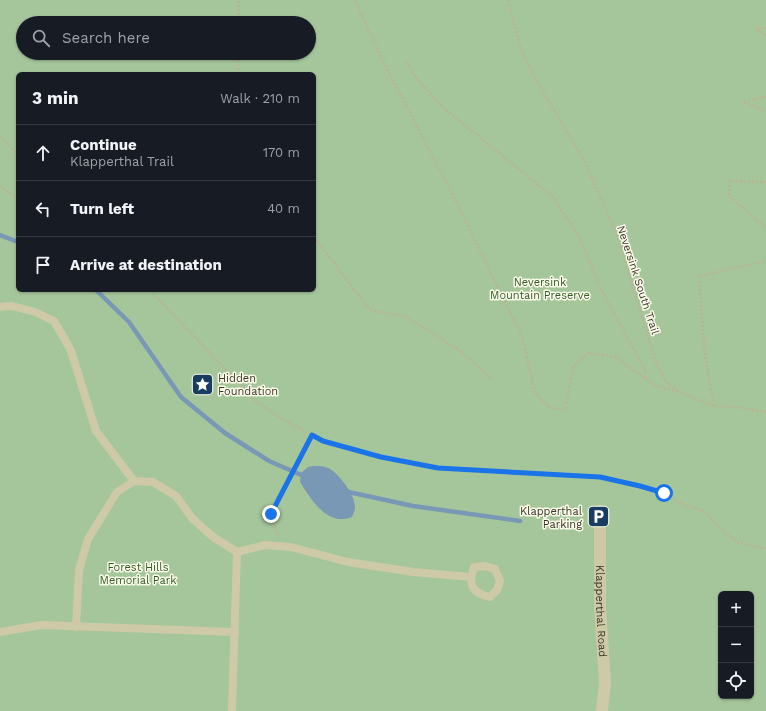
<!DOCTYPE html>
<meta charset="utf-8">
<style>
body{margin:0;font-family:"Work Sans",sans-serif;background:#20242c;color:#f1f3f6}
.controls{position:absolute;right:12px;bottom:12px;display:grid;overflow:hidden;border-radius:6px;box-shadow:0 1px 3px #0004}
.controls button{width:36px;height:36px;display:grid;place-items:center;padding:0;border:0;border-bottom:1px solid #363941;background:#171b24;color:#f1f3f6;font:20px sans-serif}
.stop{position:absolute;width:12px;height:12px;margin:-9px;border:3px solid #1a73e8;border-radius:50%;background:#fff}
.stop.end{background:#1a73e8;border-color:#fff;box-shadow:0 1px 4px #0008}
.list{margin:0;padding:0;list-style:none}
h2{display:flex;justify-content:space-between;align-items:center;height:52px;margin:0;padding:0 16px;font-size:17px}
h2 small{font-size:13px;font-weight:400;color:#9ea1a6}
.list li{display:grid;grid-template-columns:26px 1fr auto;gap:12px;align-items:center;box-sizing:border-box;height:56px;padding:0 16px;border-top:1px solid #363941}
.list b{display:block;font-size:15px;white-space:nowrap}
.list p{margin:0;font-size:13px;white-space:nowrap;color:#9ea1a6}
.list em{font-size:13px;font-style:normal;color:#9ea1a6}
.icon{flex:none;width:22px;height:22px;fill:none;stroke:currentColor;stroke-width:2;stroke-linecap:round;stroke-linejoin:round}
.map{position:relative;flex:none;width:766px;height:711px;overflow:hidden}
.search{position:absolute;background:#171b24;box-shadow:0 1px 3px #0004;left:16px;top:16px;width:300px;height:44px;display:flex;align-items:center;gap:10px;box-sizing:border-box;padding:0 14px;border-radius:22px;color:#9ea1a6;font-size:15px}
.panel{position:absolute;background:#171b24;box-shadow:0 1px 3px #0004;left:16px;top:72px;width:300px;height:220px;border-radius:6px}
.map>svg:first-child{display:block}
</style>
<div class="map">
<svg width="766" height="711" viewBox="0 0 766 711">
<rect width="100%" height="100%" fill="#f5f4dc"/>
<path fill="#a5c59b" fill-rule="evenodd" d="M0 0H766V711H0ZM23 23H309V53H23ZM18 74H314V290H18ZM721 594H751V696H721Z"/>
<path fill="#7898b5" d="M313 466C318 466 323 466 328 468 339 473 356 496 355 508 355 511 353 514 352 517 327 527 311 499 300 482L301 473 308 467Z"/>
<g fill="none" stroke-linecap="round" stroke-linejoin="round">
<g stroke="#7898b5" stroke-width="4.5">
<path d="M0 235 18 242"/>
<path d="M96 290 129 322 181 397 225 433 269 461 306 477"/>
<path d="M344 491 413 506 520 521"/>
</g>
<g stroke="#bab491" stroke-width="2.5" stroke-dasharray="2 2" stroke-linecap="butt">
<path d="M355 0 380 55 460 209 501 294 522 335 535 392 549 407 565 410 574 366 588 353 616 357 654 385 680 392"/>
<path d="M508 0 521 49 535 78 583 158 619 239 655 360 666 382 680 392 714 406 736 407 766 412"/>
<path d="M238 23 239 0"/>
<path d="M766 28 756 29 766 35"/>
<path d="M406 61 416 78 444 108 552 196 579 236 601 289 644 368 646 378"/>
<path d="M238 74V53"/>
<path d="M766 97 743 102 766 111"/>
<path d="M0 137 18 155"/>
<path d="M766 182 730 181 729 196 766 228"/>
<path d="M0 186 18 199"/>
<path d="M314 237 370 310 407 317 460 351 492 379"/>
<path d="M150 290 255 400 277 416 323 441 381 457 438 468 600 477 640 486 664 493 684 505 705 511 719 527 737 542 761 548H766"/>
<path d="M714 406 705 356 699 276 766 261"/>
<path d="M278 536 271 514 312 435"/>
</g>
<g stroke="#cecaa7" stroke-width="8">
<path d="M0 307 12 306 35 312 54 321 64 338 71 351 96 431 134 481"/>
<path d="M485 566 495 569 500 581 497 590 490 597C471 593 468 584 474 567Z"/>
<path d="M76 627 79 570 88 539 117 492 134 481 153 482 176 496 192 518 213 537 237 552 265 545 291 547 348 562 413 572 471 577"/>
<path d="M0 632 41 625 235 632"/>
<path d="M232 711 237 552"/>
</g>
<path stroke="#cecaa7" stroke-width="12" id="s1" d="M600 511V608L605 683 602 711"/>
</g>
<g fill="none" stroke-linecap="round" stroke-linejoin="round">
<path stroke="#1a73e8" stroke-width="5" d="M271 514 312 435 323 441 381 457 438 468 600 477 640 486 664 493"/>
</g>
<defs>
<symbol id="sight-square" viewBox="-11 -11 22 22"><rect x="-9" y="-9" width="18" height="18" rx="4" fill="#193d60" stroke="#fbfbea"/><path d="M0-6L1.8-2.2L6-1.7L2.9 1.2L3.7 5.4L0 3.3L-3.7 5.4L-2.9 1.2L-6-1.7L-1.8-2.2Z" fill="#fff"/></symbol>
<symbol id="parking-square" viewBox="-11 -11 22 22"><rect x="-9" y="-9" width="18" height="18" rx="4" fill="#193d60" stroke="#fbfbea"/><path d="M-3.5-5.5H1a3.5 3.5 0 0 1 0 7H-1V5.5H-3.5ZM-1-3.4V-.6H.8a1.4 1.4 0 0 0 0-2.8Z" fill="#fff"/></symbol>
</defs>
<g fill-rule="evenodd">
<use href="#sight-square" x="190" y="372" width="25" height="25"/>
<use href="#parking-square" x="586" y="504" width="25" height="25"/>
</g>
<g text-anchor="middle" dominant-baseline="central" stroke-width="3" stroke-linejoin="round" paint-order="stroke">
<g font-size="11" fill="#3a3528" stroke="#fbfbea">
<text transform="translate(638 280) rotate(72)">Neversink South Trail</text>
<text stroke="none"><textPath href="#s1" startOffset="100">Klapperthal Road</textPath></text>
</g>
<g font-size="11" fill="#335b29" stroke="#fbfbea">
<text x="540" y="282">Neversink<tspan x="540" dy="13">Mountain Preserve</tspan></text>
<text x="138" y="567">Forest Hills<tspan x="138" dy="13">Memorial Park</tspan></text>
</g>
<g font-size="11" fill="#3a3528" stroke="#fbfbea" text-anchor="start">
<text x="218" y="378">Hidden<tspan x="218" dy="13">Foundation</tspan></text>
<text x="582" y="511" text-anchor="end">Klapperthal<tspan x="582" dy="13">Parking</tspan></text>
</g>
</g>
</svg>
<div class="controls">
<button>+</button>
<button>−</button>
<button><svg class="icon" aria-label="locate" viewBox="0 0 24 24"><circle cx="12" cy="12" r="6"/><path d="M12 2v4M12 18v4M2 12h4M18 12h4"/></svg></button>
</div>
<div class="stop" style="left:664px;top:493px"></div>
<div class="stop end" style="left:271px;top:514px"></div>
<div class="search"><svg class="icon" aria-label="search" viewBox="0 0 24 24"><circle cx="10" cy="10" r="6"/><path d="M15 15l6 6"/></svg>Search here</div>
<section class="panel">
<h2>3 min<small>Walk · 210 m</small></h2>
<ul class="list">
<li><svg class="icon" aria-label="ahead" viewBox="0 0 24 24"><path d="M12 20V5M6 11l6-6 6 6"/></svg><div><b>Continue</b><p>Klapperthal Trail</p></div><em>170 m</em></li>
<li><svg class="icon" aria-label="left" viewBox="0 0 24 24"><path d="M17 20v-9H6M10 6l-5 5 5 5"/></svg><div><b>Turn left</b></div><em>40 m</em></li>
<li><svg class="icon" aria-label="arrive" viewBox="0 0 24 24"><path d="M6 21V4h12l-3 4 3 4H6"/></svg><div><b>Arrive at destination</b></div></li>
</ul>
</section>
</div>
